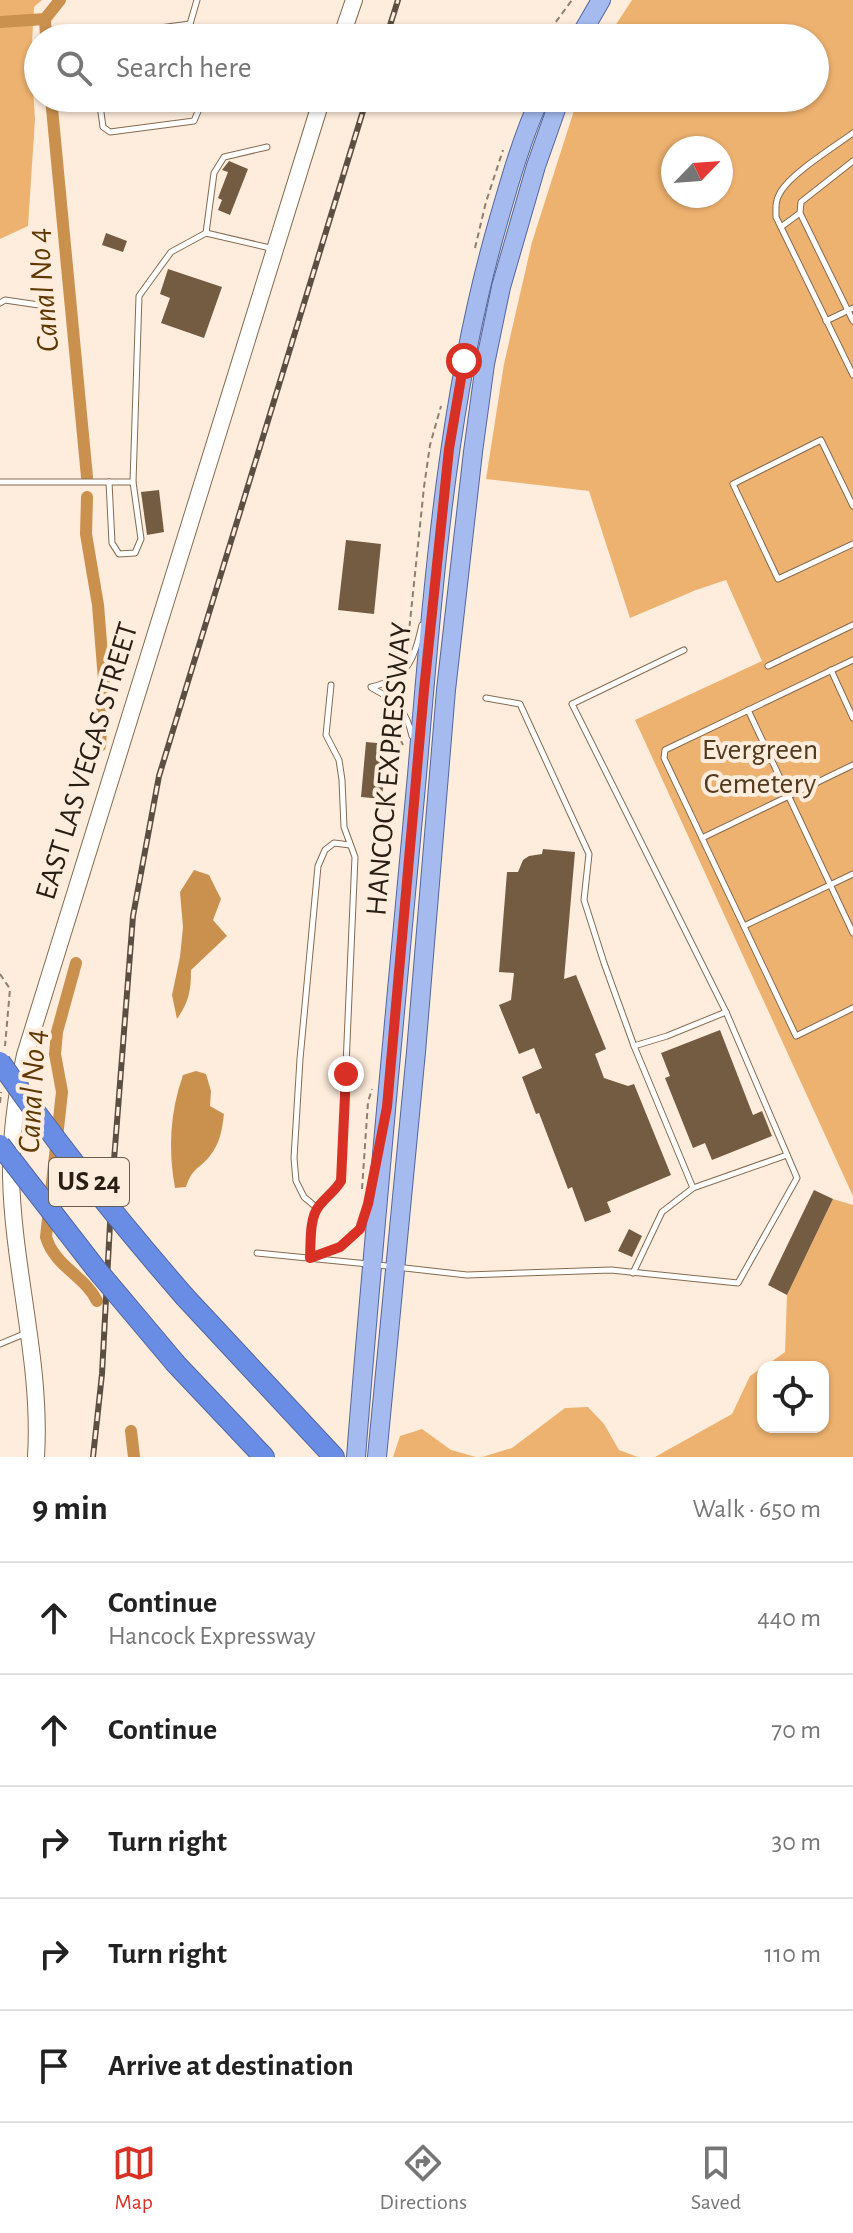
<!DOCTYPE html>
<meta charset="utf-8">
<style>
body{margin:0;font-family:"Alegreya Sans",sans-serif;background:#f2f2f2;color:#222}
.controls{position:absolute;right:24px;bottom:24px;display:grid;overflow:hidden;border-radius:16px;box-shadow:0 2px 6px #0004}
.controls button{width:72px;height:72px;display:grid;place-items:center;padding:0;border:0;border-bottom:2px solid #e0e0e0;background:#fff;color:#222;font:40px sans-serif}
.compass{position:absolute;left:661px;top:136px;width:72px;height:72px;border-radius:50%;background:#fff;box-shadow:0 2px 6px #0004;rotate:65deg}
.stop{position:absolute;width:24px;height:24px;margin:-18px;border:6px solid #d93025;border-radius:50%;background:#fff}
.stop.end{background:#d93025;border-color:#fff;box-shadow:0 2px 8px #0008}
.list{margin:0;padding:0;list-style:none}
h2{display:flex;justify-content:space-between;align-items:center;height:104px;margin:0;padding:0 32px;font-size:34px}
h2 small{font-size:26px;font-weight:400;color:#767676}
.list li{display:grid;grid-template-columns:52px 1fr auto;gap:24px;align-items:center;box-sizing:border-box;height:112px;padding:0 32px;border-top:2px solid #e0e0e0}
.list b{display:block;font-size:30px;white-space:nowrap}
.list p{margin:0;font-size:26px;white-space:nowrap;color:#767676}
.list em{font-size:26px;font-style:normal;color:#767676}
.icon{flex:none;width:44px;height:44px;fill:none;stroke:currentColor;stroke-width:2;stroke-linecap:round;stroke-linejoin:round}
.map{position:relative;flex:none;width:853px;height:1457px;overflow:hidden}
.search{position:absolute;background:#fff;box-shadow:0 2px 6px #0004;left:24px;right:24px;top:24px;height:88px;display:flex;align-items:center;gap:20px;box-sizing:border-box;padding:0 28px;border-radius:44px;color:#767676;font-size:30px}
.sheet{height:664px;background:#fff}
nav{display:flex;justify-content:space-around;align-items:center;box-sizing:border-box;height:112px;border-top:2px solid #e0e0e0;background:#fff;font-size:22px;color:#767676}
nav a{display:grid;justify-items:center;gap:4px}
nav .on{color:#d93025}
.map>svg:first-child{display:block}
</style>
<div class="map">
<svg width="853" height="1457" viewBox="0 0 853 1457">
<rect width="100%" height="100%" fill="#feeddc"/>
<g fill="#eeb270" fill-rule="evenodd">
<path d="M0 0H42L34 7 31 60 35 119 28 226 0 239Z"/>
<path d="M632 0H853V1196L635 720 762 661 726 580 696 590 630 618 589 491 486 479 504 364 532 242 578 98H815V38H607ZM673 148H721V196H673Z"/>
<path d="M833 1199 853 1205V1457H655L732 1414 750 1376 763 1367V1427H823V1367H764L785 1352 787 1295Z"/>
<path d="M588 1407 604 1424 619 1450 638 1457H482L512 1448 565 1408Z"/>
<path d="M422 1429 451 1450 476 1457H393L400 1436Z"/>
</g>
<g fill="#ca904d">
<path d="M194 870 209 875 221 899 213 920 227 936 191 970C191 990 189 1002 177 1019L172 995 180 957 183 927 180 892Z"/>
<path d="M196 1071 206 1074 211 1091 210 1106 224 1114C222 1130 220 1144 209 1157 197 1171 193 1167 186 1187L175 1188C168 1149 170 1112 183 1075Z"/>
</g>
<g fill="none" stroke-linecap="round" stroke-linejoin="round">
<g stroke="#ca904d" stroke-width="12">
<path d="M0 22 45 19"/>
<path d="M46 38 45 19 60 0"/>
<path d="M51 98 87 477"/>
<path d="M87 497 86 534 98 605 104 680 100 746"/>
<path d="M76 963 57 1032 55 1054 62 1092 46 1237C55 1267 84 1275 97 1301"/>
<path d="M131 1431 134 1457"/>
</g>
</g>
<g fill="#745c42">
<path d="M229 161 248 169 230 215 218 210 222 200 218 198 228 172 222 170Z"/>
<path d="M106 233 127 241 123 252 102 245Z"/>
<path d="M168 269 222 287 204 338 161 323 170 298 160 294Z"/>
<path d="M159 490 164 532 147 535 141 492Z"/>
<path d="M346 540 381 544 374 614 338 610Z"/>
<path d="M366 742 387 744 382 799 361 797Z"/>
<path d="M543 849 575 852 564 979 576 975 606 1049 595 1054 604 1078 628 1086 634 1084 671 1175 607 1202 611 1212 585 1222 572 1187 568 1189 539 1113 536 1114 522 1077 542 1068 534 1048 519 1054 499 1005 511 1000 514 973 499 972 507 872H518L523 860 529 856 542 854Z"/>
<path d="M720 1030 753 1115 762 1111 772 1136 712 1160 705 1143 693 1148 665 1078 670 1076 661 1053Z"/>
<path d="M814 1190 833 1199 787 1295 768 1285Z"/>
<path d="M629 1229 642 1236 632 1257 618 1251Z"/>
</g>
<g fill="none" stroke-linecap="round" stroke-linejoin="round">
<defs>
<g id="lane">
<path d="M94 38 99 36 190 24"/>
<path d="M192 38 190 24 197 0"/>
<path d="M99 98 103 127 110 132 194 121 201 104 200 98"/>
<path d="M853 133C834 147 790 174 780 193 775 201 776 208 776 217L853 375"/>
<path d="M800 213 853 321"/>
<path d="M781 227 800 213 801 202 853 161"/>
<path d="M206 233 214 173 224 157 267 147"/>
<path d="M0 303 5 300 39 305"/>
<path d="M826 321 853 308"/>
<path d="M0 482H133L139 296 171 252 206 233 270 248"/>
<path d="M109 482 112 543 119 554 135 553 141 539 133 482"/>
<path d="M853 506 821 440 733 484 778 579 853 544"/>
<path d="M853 660 665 750 664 758 796 1036 853 1008"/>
<path d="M768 666 853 625"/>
<path d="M831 670 853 718"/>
<path d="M331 685 326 735 339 760 342 780 344 827 355 857 341 1181C335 1191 327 1197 319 1206 309 1218 311 1243 310 1258 350 1244 361 1239 370 1194"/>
<path d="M371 687C408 679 414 659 422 625"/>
<path d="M372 688C396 701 406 709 412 736"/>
<path d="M486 698 520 704 589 854 584 900 604 963 634 1046 693 1188 662 1212 633 1273"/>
<path d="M748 710 853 933"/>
<path d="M702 838 853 765"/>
<path d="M744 926 853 874"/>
<path d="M634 1046 667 1036 726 1012"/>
<path d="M693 1188 787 1155"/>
<path d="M317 1208 304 1197 296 1181 294 1158 300 1059 318 866 325 850 334 843 350 845"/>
<path d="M257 1253 368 1264"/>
<path d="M378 1265 467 1275 611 1270 738 1283 797 1178 726 1012 572 704 684 650"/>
<path d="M0 1344 24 1334"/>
</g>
<g id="secondary">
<path d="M341 38 354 0"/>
<path d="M36 1457C42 1363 13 1270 11 1176 11 1135 16 1095 25 1055L322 98"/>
</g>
<g id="primary">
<path d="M579 38 601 0"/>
<path d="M356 1457C374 1230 396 1002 417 775 433 590 446 402 498 222 510 180 522 138 540 98"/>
<path d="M377 1457 416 1052 446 690 473 452 485 364 501 287 536 166 560 98"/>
</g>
<g id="highway">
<path d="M185 1297 334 1457"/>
<path d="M176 1364 264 1457"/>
</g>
</defs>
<use href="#lane" stroke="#846b50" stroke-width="7"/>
<use href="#secondary" stroke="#846b50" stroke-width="18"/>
<use href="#primary" stroke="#53669c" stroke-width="20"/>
<use href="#highway" stroke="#53669c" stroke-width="22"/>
<g stroke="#8d7f72" stroke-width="2" stroke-dasharray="6 4" stroke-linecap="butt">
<path d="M544 38 572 0"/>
<path d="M475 248 486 202 503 150"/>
<path d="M403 656 408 641 424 487 430 445 441 406"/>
<path d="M400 696 401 682"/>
<path d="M397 722 394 726 403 745"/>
<path d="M0 974 10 989 5 1046"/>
<path d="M0 1103 1 1092"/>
<path d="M362 1189 368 1102 372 1089"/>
</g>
<use href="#lane" stroke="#fff" stroke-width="5"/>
<use href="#secondary" stroke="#fff" stroke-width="16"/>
<use href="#primary" stroke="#a5bbef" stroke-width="18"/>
<use href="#highway" stroke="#698de5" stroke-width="20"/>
<defs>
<g id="rail">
<path d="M386 38 398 0"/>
<path d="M93 1457 102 1374 112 1186 133 916 159 776 367 98"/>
</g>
</defs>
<use href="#rail" stroke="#5b4f43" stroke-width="6"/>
<use href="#rail" stroke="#feeddc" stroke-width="3" stroke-dasharray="9" stroke-linecap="butt"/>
<defs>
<g id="highway-bridge">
<path d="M0 1062C56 1144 119 1221 185 1297"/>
<path d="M0 1145 96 1269 176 1364"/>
</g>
</defs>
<use href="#highway-bridge" stroke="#53669c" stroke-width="22" stroke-linecap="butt"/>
<use href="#highway-bridge" stroke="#698de5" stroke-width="20"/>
</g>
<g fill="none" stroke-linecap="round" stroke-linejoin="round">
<path stroke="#d93025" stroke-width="10" d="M346 1074 341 1181C335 1191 326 1197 319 1206 309 1218 311 1243 310 1258L340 1247 360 1229 368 1204 387 1107 424 690 449 449 464 361"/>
</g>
<g text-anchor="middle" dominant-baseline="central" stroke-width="8" stroke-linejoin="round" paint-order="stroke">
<rect fill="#feeddc" stroke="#695c50" stroke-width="2" x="49" y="1158" width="80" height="48" rx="6"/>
<g font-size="28" font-weight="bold" fill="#291e14">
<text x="89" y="1182">US 24</text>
</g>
<g font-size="30" fill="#533a1d" stroke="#feeddc">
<text x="760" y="750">Evergreen<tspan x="760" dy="34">Cemetery</tspan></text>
</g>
<g font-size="30" fill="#291e14" stroke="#feeddc">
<text transform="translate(87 761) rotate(-73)">EAST LAS VEGAS STREET</text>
<text transform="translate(389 769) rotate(-85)">HANCOCK EXPRESSWAY</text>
</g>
<g font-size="32" font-style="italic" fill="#5e3800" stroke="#feeddc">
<text transform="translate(43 290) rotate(-95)">Canal No 4</text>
<text transform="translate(32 1091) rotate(-87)">Canal No 4</text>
</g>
</g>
</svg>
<div class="controls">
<button><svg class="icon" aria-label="locate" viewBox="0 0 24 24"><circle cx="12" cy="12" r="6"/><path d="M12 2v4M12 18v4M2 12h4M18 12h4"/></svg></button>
</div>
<svg class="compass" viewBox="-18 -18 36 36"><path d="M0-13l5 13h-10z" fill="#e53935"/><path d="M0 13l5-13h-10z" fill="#767676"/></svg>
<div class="stop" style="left:464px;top:361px"></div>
<div class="stop end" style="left:346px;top:1074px"></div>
<div class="search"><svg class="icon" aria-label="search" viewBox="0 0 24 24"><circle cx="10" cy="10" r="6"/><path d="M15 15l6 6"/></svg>Search here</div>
</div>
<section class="sheet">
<h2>9 min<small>Walk · 650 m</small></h2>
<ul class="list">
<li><svg class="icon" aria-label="ahead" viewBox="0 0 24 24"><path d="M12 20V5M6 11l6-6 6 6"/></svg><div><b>Continue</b><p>Hancock Expressway</p></div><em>440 m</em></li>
<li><svg class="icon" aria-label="ahead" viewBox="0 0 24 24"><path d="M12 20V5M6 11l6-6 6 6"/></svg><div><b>Continue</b></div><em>70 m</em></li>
<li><svg class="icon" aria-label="right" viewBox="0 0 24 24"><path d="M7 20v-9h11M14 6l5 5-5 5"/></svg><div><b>Turn right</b></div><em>30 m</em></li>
<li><svg class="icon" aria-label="right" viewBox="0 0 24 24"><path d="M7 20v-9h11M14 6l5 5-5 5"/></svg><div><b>Turn right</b></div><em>110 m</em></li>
<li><svg class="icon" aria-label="arrive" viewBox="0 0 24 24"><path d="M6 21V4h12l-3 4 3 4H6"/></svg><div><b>Arrive at destination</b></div></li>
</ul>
</section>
<nav>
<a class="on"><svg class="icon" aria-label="map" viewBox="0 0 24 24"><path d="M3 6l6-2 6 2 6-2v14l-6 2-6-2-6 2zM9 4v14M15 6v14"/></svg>Map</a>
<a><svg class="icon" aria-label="directions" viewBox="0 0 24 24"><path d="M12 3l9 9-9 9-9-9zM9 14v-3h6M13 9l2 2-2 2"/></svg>Directions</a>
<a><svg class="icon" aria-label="saved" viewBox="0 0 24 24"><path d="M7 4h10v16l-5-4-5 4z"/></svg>Saved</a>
</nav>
